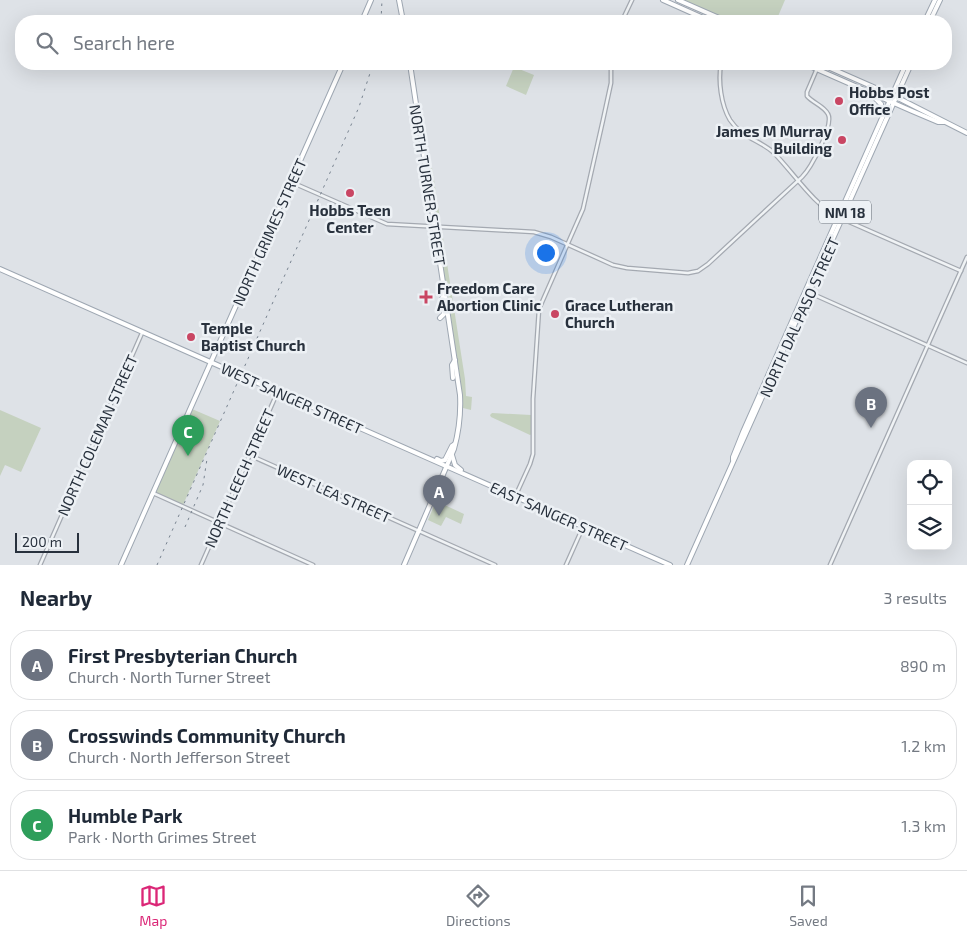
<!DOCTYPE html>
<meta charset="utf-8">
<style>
body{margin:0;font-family:"Exo 2",sans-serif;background:#f2f2f3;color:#1f2937}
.controls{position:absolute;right:15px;bottom:15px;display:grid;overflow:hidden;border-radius:10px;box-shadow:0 5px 20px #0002}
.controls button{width:45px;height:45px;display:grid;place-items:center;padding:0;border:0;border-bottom:1px solid #e0e1e3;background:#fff;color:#1f2937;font:25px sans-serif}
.scale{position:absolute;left:15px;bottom:12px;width:64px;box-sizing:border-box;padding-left:5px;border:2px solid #28313d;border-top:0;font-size:14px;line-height:18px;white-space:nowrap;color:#28313d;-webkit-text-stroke:4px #edf1f5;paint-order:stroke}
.you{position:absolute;left:545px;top:252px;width:18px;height:18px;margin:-12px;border:4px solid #fff;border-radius:50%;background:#1a73e8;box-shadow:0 0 0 8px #1a73e833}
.badge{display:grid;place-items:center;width:32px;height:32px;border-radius:50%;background:#db2777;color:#fff;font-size:16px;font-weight:700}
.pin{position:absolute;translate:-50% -41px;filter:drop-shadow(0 1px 2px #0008)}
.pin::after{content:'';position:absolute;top:26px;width:18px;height:15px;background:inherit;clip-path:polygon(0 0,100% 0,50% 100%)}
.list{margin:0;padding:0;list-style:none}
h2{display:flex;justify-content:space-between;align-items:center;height:65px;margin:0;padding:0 20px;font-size:21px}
h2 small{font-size:16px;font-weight:400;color:#747a83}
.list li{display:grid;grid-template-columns:32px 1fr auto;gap:15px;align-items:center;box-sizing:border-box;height:70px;margin:0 10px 10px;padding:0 10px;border:1px solid #e0e1e3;border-radius:20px}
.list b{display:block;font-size:19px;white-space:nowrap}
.list p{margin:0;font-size:16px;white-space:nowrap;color:#747a83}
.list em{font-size:16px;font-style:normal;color:#747a83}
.icon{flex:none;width:28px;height:28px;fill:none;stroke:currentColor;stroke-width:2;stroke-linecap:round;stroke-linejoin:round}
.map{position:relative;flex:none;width:967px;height:565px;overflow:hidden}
.search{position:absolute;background:#fff;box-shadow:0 5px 20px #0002;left:15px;right:15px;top:15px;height:55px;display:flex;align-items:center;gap:12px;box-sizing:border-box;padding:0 18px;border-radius:20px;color:#747a83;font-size:19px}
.sheet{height:305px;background:#fff}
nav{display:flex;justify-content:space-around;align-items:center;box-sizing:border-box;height:70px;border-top:1px solid #e0e1e3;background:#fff;font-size:14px;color:#747a83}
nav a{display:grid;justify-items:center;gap:2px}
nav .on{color:#db2777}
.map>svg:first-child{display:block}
</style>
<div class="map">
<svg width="967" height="565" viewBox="0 0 967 565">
<rect width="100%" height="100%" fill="#dee2e7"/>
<g fill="#c5d1bf">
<path d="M682 0H785L776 21H730Z"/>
<path d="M514 67 534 75 526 95 506 86Z"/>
<path d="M430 168H432L434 180 465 379 466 396 472 397 471 410 463 408 460 378 428 170Z"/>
<path d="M192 409 220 421 183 505 158 494 156 491Z"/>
<path d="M0 410 41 428 21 472 5 465 0 476Z"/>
<path d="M492 413 531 415 532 434 530 435 491 417 490 415Z"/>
<path d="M436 501 464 514 461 524 446 517 441 526 428 520Z"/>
</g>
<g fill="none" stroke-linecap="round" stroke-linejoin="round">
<defs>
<g id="minor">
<path d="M622 21 632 0"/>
<path d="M721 64C718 81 721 105 730 120 741 137 759 140 773 152 793 172 813 204 838 217L961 271"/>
<path d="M291 182 387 224 534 232 551 237 613 265 627 268 688 273 698 271 708 264 802 177C811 168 834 125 828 114 824 106 813 103 807 96V92L819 64"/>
<path d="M828 210H837L841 208"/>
<path d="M808 292 967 363"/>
<path d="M249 455 495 565"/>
<path d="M153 493 313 565"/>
<path d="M515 497 530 464 533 454V399L539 309 583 209 603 120 611 83V64"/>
<path d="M40 565 142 333"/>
<path d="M201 565 278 391"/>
<path d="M566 565 583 527"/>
<path d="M830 565 967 257"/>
</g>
<g id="major">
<path d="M399 0 403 21"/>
<path d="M663 0 710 21"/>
<path d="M678 0 726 21"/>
<path d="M362 21 371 0"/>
<path d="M925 21 935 0"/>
<path d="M930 21 940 0"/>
<path d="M805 64 912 111 938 122H944"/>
<path d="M821 64 896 97 967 133"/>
<path d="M874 97 881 104 882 114"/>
<path d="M0 269 670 565"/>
<path d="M440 318 444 314 442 299 444 294"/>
<path d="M453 378 452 365 455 360"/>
<path d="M452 455 455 465 461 470"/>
<path d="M437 459 441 461 445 460 452 446 455 444"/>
<path d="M733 460V457L743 432 906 64"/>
<path d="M121 565 343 64"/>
<path d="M404 565 454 449C459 431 461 414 460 395L410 64"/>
<path d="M687 565 911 64"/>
</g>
</defs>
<use href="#minor" stroke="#a4a9b1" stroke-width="5"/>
<use href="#major" stroke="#9ea7b2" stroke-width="6"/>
<use href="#minor" stroke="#f0f3f5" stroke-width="2.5"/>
<use href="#major" stroke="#fff" stroke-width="4"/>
<g stroke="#788390" stroke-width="1" stroke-dasharray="2.5 5" stroke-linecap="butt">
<path d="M381 21 382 0"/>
<path d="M185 527 203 485 207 459"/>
<path d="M157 565 359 107 373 64"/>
</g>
</g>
<g fill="#c94663" stroke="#edf1f5" stroke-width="2">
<circle cx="839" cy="101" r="5"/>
<circle cx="842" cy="140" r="5"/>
<circle cx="350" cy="193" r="5"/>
<path d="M423.5 289.5h5v5h5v5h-5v5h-5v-5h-5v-5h5z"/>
<circle cx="555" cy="314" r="5"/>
<circle cx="191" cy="337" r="5"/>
</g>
<g text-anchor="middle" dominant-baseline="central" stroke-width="5" stroke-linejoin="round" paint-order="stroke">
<rect fill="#edf1f5" stroke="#636b74" stroke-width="1" x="819" y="200.5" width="52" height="23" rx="4"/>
<g font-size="14" font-weight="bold" fill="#28313d">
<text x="845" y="212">NM 18</text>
</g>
<g font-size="15" font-weight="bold" fill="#28313d" stroke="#edf1f5" text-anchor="start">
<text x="849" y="92">Hobbs Post<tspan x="849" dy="17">Office</tspan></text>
<text x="832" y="131" text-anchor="end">James M Murray<tspan x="832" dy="17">Building</tspan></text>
<text x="350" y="210" text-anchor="middle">Hobbs Teen<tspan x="350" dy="17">Center</tspan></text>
<text x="437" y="288">Freedom Care<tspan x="437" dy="17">Abortion Clinic</tspan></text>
<text x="565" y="305">Grace Lutheran<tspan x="565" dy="17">Church</tspan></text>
<text x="201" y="328">Temple<tspan x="201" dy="17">Baptist Church</tspan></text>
</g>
<g font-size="15" fill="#28313d" stroke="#edf1f5">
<text transform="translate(428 185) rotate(81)">NORTH TURNER STREET</text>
<text transform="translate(269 232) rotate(-66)">NORTH GRIMES STREET</text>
<text transform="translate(799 317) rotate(-66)">NORTH DAL PASO STREET</text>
<text transform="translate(292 398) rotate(24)">WEST SANGER STREET</text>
<text transform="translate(97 435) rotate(-66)">NORTH COLEMAN STREET</text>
<text transform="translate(239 478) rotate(-66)">NORTH LEECH STREET</text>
<text transform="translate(334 493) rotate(24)">WEST LEA STREET</text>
<text transform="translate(559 516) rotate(24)">EAST SANGER STREET</text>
</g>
</g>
</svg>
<div class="controls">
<button><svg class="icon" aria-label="locate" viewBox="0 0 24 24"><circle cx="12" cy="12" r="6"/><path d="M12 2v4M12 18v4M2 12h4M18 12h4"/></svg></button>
<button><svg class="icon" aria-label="layers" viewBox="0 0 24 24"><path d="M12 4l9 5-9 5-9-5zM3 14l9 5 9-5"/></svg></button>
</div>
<div class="scale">200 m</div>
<div class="you"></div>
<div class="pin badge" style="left:439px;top:516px;background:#6b7280">A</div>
<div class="pin badge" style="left:871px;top:428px;background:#6b7280">B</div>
<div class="pin badge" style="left:188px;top:456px;background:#2e9e5b">C</div>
<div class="search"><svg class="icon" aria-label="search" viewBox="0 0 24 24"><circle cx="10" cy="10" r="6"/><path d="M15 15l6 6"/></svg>Search here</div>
</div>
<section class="sheet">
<h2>Nearby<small>3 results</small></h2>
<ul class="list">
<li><span class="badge" style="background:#6b7280">A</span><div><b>First Presbyterian Church</b><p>Church · North Turner Street</p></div><em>890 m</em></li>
<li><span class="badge" style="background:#6b7280">B</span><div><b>Crosswinds Community Church</b><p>Church · North Jefferson Street</p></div><em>1.2 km</em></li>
<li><span class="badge" style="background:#2e9e5b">C</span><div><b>Humble Park</b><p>Park · North Grimes Street</p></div><em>1.3 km</em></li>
</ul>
</section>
<nav>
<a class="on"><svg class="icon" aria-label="map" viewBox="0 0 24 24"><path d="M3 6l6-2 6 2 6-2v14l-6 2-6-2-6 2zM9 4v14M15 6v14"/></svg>Map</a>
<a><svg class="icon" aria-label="directions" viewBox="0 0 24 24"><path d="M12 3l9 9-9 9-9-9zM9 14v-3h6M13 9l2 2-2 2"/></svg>Directions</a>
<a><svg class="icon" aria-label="saved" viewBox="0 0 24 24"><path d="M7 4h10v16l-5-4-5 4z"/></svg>Saved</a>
</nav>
